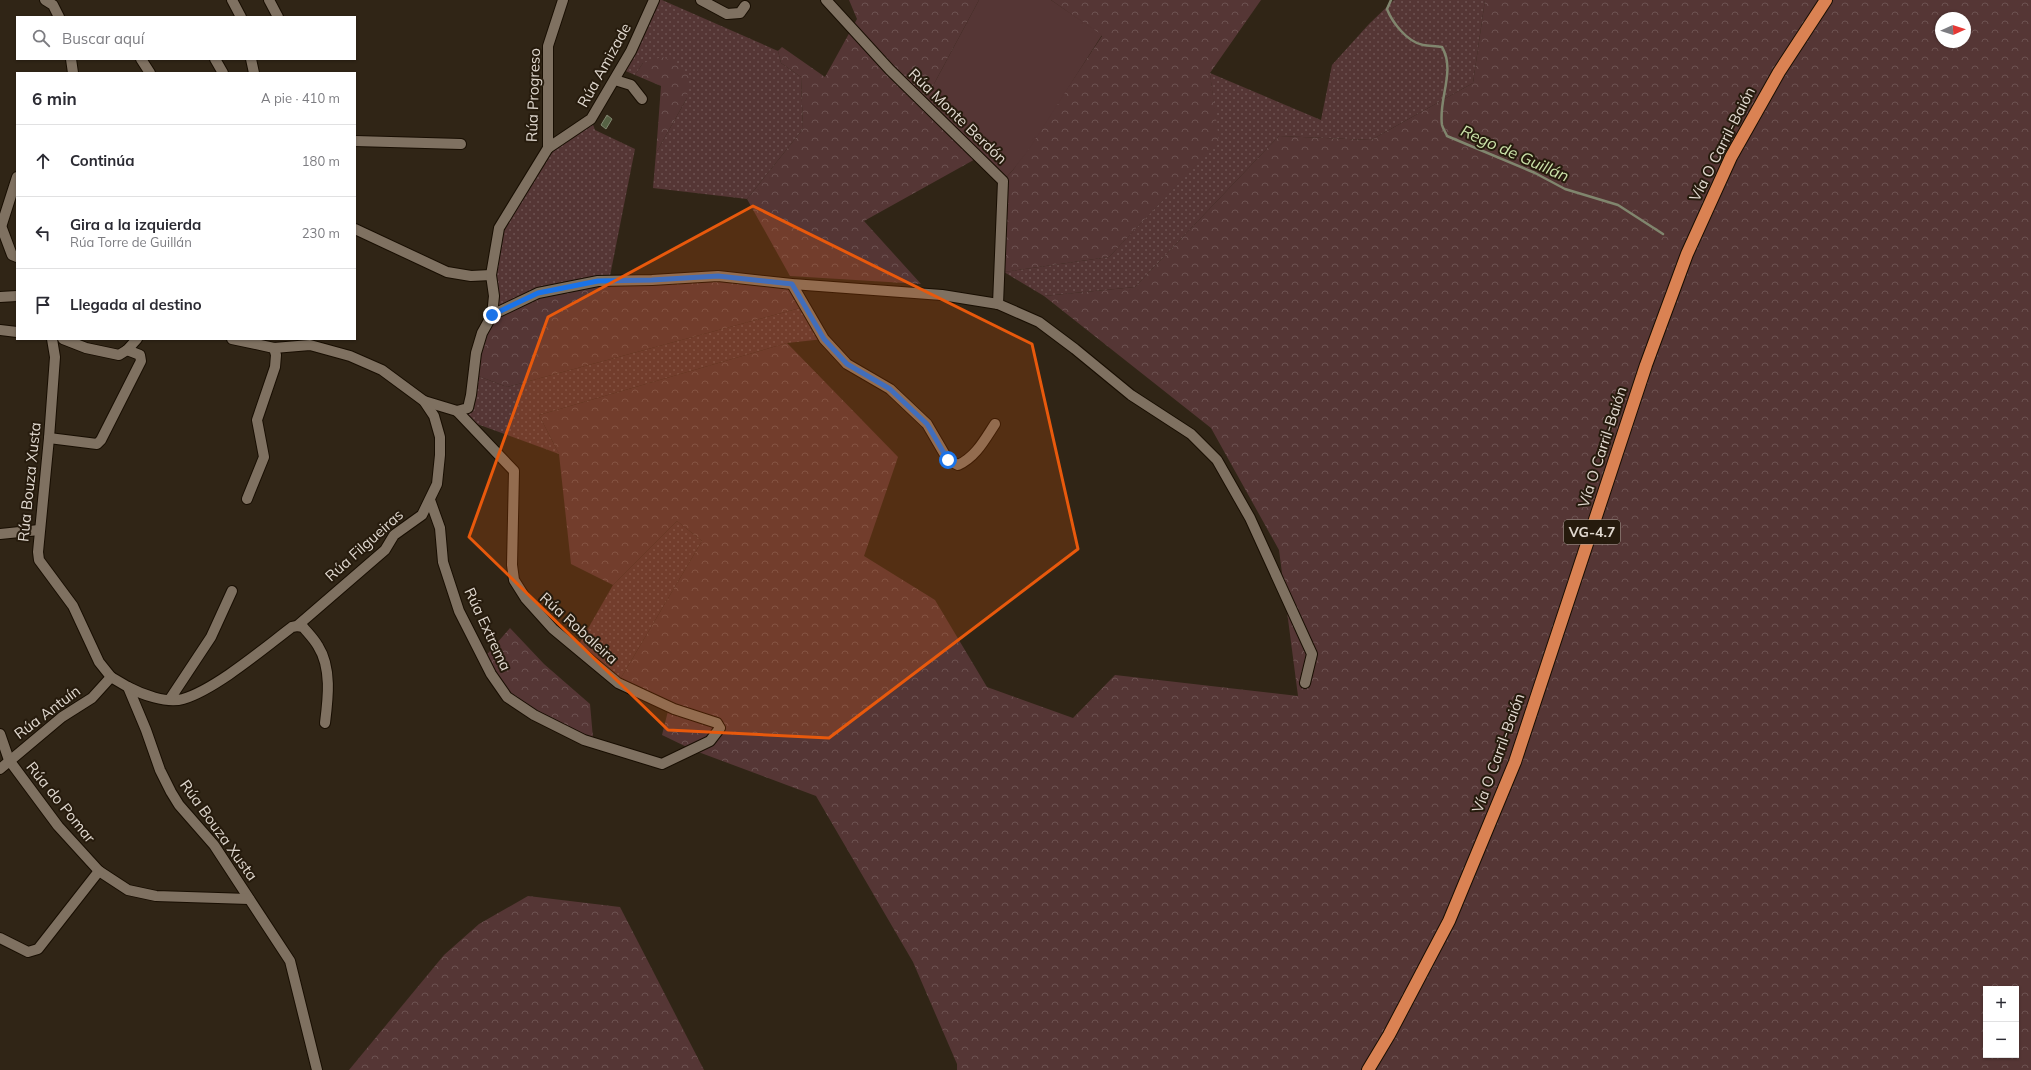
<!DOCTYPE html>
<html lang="es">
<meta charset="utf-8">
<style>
body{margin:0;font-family:Mulish,sans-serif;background:#f7f7f7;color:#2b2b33}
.controls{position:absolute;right:12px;bottom:12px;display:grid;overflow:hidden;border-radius:0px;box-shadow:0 1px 3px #0004}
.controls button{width:36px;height:36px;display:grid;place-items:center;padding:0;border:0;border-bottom:1px solid #e1e1e2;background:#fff;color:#2b2b33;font:20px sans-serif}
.compass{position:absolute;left:1935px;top:12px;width:36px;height:36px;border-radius:50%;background:#fff;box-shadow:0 1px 3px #0004;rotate:87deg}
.stop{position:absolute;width:12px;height:12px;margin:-9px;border:3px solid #1a73e8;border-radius:50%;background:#fff}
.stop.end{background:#1a73e8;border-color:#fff;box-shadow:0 1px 4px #0008}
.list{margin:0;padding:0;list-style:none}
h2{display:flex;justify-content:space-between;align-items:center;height:52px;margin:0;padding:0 16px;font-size:17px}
h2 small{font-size:13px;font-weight:400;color:#7c7c81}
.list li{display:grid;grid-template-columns:26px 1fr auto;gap:12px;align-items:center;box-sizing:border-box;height:72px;padding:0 16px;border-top:1px solid #e1e1e2}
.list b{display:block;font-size:15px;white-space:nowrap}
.list p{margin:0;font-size:13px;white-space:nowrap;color:#7c7c81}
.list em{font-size:13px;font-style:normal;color:#7c7c81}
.icon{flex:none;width:22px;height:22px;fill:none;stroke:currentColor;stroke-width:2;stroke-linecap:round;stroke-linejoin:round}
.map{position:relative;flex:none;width:2031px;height:1070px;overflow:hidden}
.search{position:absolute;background:#fff;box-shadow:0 1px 3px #0004;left:16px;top:16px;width:340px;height:44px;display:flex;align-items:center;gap:10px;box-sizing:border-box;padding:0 14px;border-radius:0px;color:#7c7c81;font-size:15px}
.panel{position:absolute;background:#fff;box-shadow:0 1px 3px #0004;left:16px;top:72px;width:340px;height:268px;border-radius:0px}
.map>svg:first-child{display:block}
</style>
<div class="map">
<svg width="2031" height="1070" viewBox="0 0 2031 1070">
<defs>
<pattern id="grass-dots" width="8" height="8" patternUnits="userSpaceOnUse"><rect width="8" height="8" fill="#553635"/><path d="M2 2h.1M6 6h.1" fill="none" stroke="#6d5251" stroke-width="1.8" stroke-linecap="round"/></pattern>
<pattern id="forest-crowns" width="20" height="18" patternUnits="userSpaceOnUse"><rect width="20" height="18" fill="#553635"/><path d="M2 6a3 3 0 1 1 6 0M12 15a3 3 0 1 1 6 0" fill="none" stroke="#6d5251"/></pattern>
<pattern id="water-ripples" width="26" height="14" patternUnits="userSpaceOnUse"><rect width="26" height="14" fill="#566244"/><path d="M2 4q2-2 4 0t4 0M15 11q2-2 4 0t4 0" fill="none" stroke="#6e785e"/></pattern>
</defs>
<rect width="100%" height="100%" fill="#302516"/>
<g fill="url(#grass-dots)">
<path d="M654 0H662L778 51 781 63 801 77 803 129 747 199 653 188 656 153 687 98 643 63 635 75 621 69Z"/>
<path d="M1394 0H1485L1473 83 1371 140 1279 136 1135 287 1044 296 1004 272 1109 257 1218 141 1210 73 1321 120 1332 65 1369 24Z"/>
<path d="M591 119 595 130 635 149 609 281 492 315 499 228 548 148Z"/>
<path d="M804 307 824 339 787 343 539 415 559 454 466 420 473 374 507 387Z"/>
<path d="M677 521 702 541 618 683 578 646 613 585Z"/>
</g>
<g fill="url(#forest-crowns)" fill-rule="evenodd">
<path d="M849 0H979L928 95 979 157 864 221 921 284 790 276 747 199 803 129 801 77 781 63 778 51 782 47 825 77 857 19Z"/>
<path d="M1051 0H1261L1210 73 1219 141 1109 257 1004 272 1003 181 1013 170 1102 36Z"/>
<path d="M1485 0H2031V1070H957V1064L913 962 816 796 693 750 662 735 669 707 618 683 702 541 677 521 613 585 571 564 559 454 539 415 787 343 898 457 864 556 935 600 987 687 1073 718 1115 675 1298 696 1279 550 1211 428 1044 296 1135 287 1279 136 1371 140 1473 83ZM1941 18H1965V42H1941ZM1986 989H2016V1055H1986Z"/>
<path d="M662 57 678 64 689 76 687 98 656 153 661 86 635 75 643 63Z"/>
<path d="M718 276 792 284 804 307 507 387 473 374 492 315 538 293 609 281Z"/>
<path d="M510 628 544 664 590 704 593 738 584 740 539 718 497 683 483 659Z"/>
<path d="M528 896 620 907 704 1070H349L444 955 479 924Z"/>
</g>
<path fill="#553635" d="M979 0H1051L1102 35 1029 149 1013 170 1003 181 979 157 928 95Z"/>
<path fill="url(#water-ripples)" stroke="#80866e" d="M607 115 612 119 606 129 601 125Z"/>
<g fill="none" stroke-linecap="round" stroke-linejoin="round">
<path stroke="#80866e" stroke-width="2.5" d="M1391 0 1387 9C1392 22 1407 42 1423 45 1429 46 1435 46 1442 47 1456 71 1438 99 1442 125 1443 129 1446 133 1447 136L1535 173 1565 189 1618 205 1663 234"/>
<defs>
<g id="minor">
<path d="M45 0 53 5 59 17"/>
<path d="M232 0 241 17"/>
<path d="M269 0 278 17"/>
<path d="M701 0 727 14 740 13 745 6"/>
<path d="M826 0 890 70 1003 181 998 304"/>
<path d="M71 59 73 73"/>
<path d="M141 59 150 73"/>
<path d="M215 59 223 73"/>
<path d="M251 59 254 73"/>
<path d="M615 80 631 85 642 99"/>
<path d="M355 141 461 144"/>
<path d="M548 148 591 119 631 51 654 0"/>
<path d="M0 223 12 255 17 257"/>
<path d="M2 224 17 177"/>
<path d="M355 229 447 272 471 276 491 275"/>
<path d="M792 284 824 339 847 364 890 389 927 424 948 460 958 465C976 457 985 439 995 424"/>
<path d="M0 297 17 296"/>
<path d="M492 315 538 293 598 281 652 280 718 276 792 284 942 295 998 304 1039 322 1075 349 1131 395 1191 434 1217 460 1250 518 1312 654 1305 683"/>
<path d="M0 330 17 332"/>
<path d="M52 339 55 357 49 438 38 552 39 560 73 606 99 662 111 677 128 687 146 730 160 770 171 792 179 805 214 845 290 961 317 1070"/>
<path d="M63 339 86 348 119 355 127 350 137 339"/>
<path d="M424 401 457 411 468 408 471 395 476 353 482 333 492 315 494 296 491 275 499 228 548 148V46L563 0"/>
<path d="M49 438 97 444 101 440 141 361 140 355 127 350"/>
<path d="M247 499 264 457 257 420 275 367 276 355 274 348"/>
<path d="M430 500 440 528 443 562 459 611 491 674 507 697 534 715 584 740 662 764 710 741 720 728 717 723 674 709 618 683 553 629 526 599 514 580 512 565 514 471 457 411"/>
<path d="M0 534 39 530"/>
<path d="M297 626 303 627C308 633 314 639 318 646 332 668 328 699 325 723"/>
<path d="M128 687C141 694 167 704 183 699 216 689 263 649 292 627L297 626 385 550 394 535 422 515 437 484 440 455V437L434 416 424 401 382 370 350 356 310 345 274 348 232 339"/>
<path d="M170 699 211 637 232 591"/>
<path d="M0 734 9 760 58 826 99 871 128 890 156 896 249 899"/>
<path d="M0 769 62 717 92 698 111 677"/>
<path d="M0 938 28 952 38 949 99 871"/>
</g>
<path id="highway" d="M1368 1070 1389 1035 1449 921 1515 762 1646 365 1687 254 1731 157 1779 72 1826 0"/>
</defs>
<use href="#minor" stroke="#180e02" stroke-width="12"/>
<use href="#highway" stroke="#180e02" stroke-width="14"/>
<use href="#minor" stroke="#7f7161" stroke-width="10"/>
<use href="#highway" stroke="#da8253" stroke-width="12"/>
</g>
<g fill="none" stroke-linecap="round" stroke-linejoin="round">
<path stroke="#1a73e8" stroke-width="5" d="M492 315 538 293 598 281 652 280 718 276 792 284 824 339 847 364 890 389 927 424 948 460"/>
</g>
<path fill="#e8590c" fill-opacity="0.2" stroke="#e8590c" stroke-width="3" stroke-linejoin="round" d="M753 206 1032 344 1078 549 829 738 668 730 469 537 548 317Z"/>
<g text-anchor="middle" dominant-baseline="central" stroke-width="4" stroke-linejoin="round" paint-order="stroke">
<rect fill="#261b0d" stroke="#a9a096" stroke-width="1" x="1564" y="520" width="56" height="24" rx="3"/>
<g font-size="14" font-weight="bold" fill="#e1d9d0">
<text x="1592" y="532">VG-4.7</text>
</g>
<g font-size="15" fill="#e1d9d0" stroke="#261b0d">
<text transform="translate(604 65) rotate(-61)">Rúa Amizade</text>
<text transform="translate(533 95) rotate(-88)">Rúa Progreso</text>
<text transform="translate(958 116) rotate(44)">Rúa Monte Berdón</text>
<text transform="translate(1722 144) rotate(-63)">Vía O Carril-Baión</text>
<text transform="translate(1602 447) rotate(-72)">Vía O Carril-Baión</text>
<text transform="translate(29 482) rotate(-84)">Rúa Bouza Xusta</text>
<text transform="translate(364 545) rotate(-42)">Rúa Filgueiras</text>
<text transform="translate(579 628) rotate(42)">Rúa Robaleira</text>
<text transform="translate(488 629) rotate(65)">Rúa Extrema</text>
<text transform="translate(47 712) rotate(-37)">Rúa Antuín</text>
<text transform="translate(1498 753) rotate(-70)">Vía O Carril-Baión</text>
<text transform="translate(61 802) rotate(51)">Rúa do Pomar</text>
<text transform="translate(219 830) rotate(54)">Rúa Bouza Xusta</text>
</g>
<g font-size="16" font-style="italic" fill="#cce3aa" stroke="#261b0d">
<text transform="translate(1515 153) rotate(24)">Rego de Guillán</text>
</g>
</g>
</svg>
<div class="controls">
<button>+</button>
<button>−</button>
</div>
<svg class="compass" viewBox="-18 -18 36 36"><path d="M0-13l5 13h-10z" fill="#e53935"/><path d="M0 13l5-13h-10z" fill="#7c7c81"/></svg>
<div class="stop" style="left:948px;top:460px"></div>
<div class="stop end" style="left:492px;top:315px"></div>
<div class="search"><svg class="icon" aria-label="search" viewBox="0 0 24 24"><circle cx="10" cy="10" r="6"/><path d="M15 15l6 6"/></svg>Buscar aquí</div>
<section class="panel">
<h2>6 min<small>A pie · 410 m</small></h2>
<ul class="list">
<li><svg class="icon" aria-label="ahead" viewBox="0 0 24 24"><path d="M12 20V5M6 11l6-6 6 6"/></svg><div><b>Continúa</b></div><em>180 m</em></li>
<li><svg class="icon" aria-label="left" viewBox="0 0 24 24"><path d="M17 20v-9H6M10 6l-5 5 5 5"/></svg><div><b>Gira a la izquierda</b><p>Rúa Torre de Guillán</p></div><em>230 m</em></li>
<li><svg class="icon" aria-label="arrive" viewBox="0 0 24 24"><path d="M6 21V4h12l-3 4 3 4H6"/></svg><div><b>Llegada al destino</b></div></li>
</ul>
</section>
</div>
